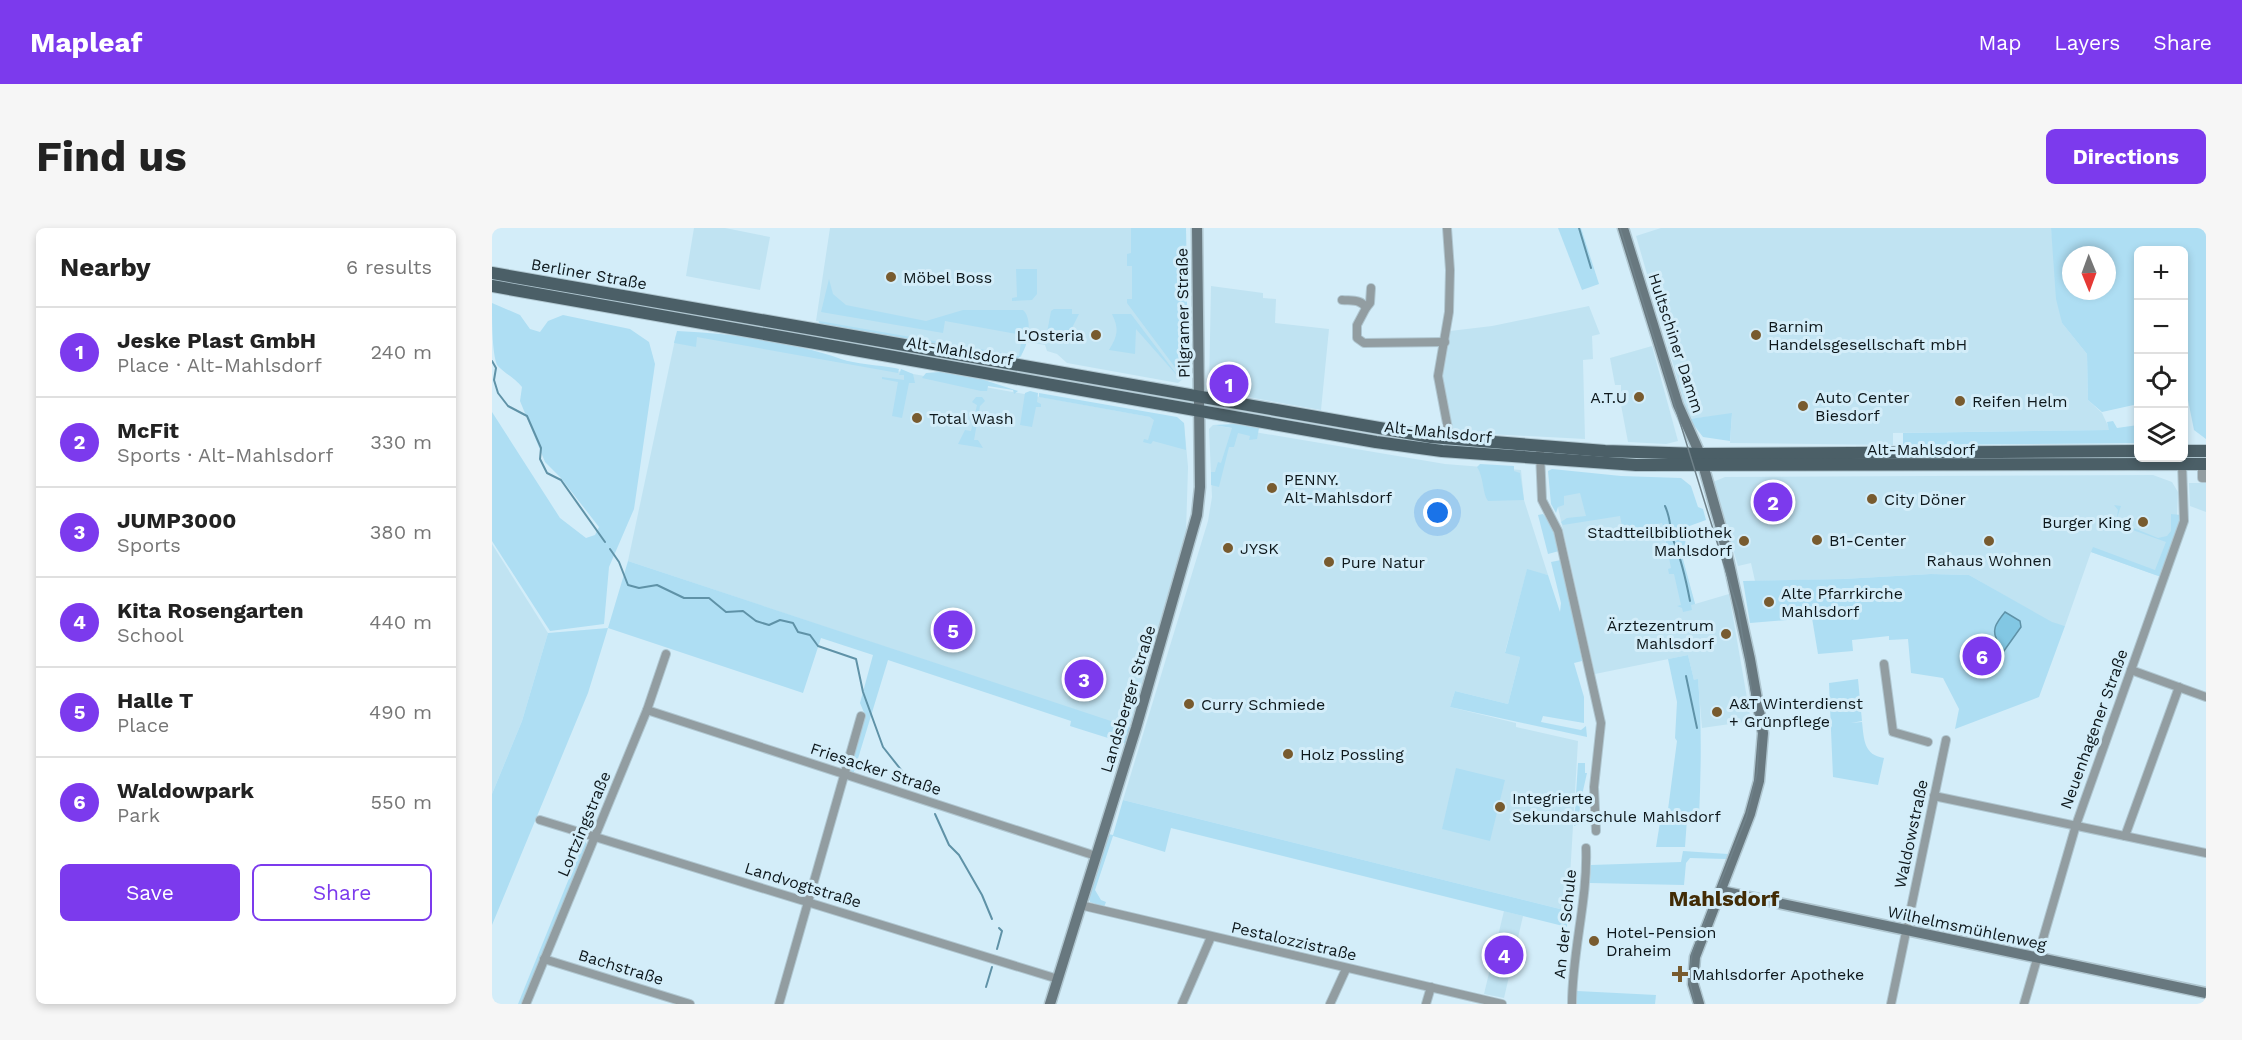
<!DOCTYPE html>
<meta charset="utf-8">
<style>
body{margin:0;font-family:"Work Sans",sans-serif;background:#f6f6f6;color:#222}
.controls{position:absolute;right:18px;top:18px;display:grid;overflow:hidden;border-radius:9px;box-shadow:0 3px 9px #0003}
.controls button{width:54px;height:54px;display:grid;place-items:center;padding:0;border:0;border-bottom:2px solid #e0e0e0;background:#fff;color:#222;font:30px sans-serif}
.compass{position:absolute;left:1570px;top:18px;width:54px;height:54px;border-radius:50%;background:#fff;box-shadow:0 3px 9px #0003;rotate:179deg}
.you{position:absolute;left:946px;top:285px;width:21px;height:21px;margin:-15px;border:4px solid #fff;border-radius:50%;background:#1a73e8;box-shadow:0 0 0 9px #1a73e833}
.badge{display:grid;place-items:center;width:39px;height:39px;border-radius:50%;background:#7c3aed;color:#fff;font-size:20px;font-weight:700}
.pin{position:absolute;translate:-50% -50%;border:3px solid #fff;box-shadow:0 2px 6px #0006}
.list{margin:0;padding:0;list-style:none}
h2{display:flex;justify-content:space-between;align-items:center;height:78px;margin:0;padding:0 24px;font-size:26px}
h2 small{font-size:20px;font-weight:400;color:#767676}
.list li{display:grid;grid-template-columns:39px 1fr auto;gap:18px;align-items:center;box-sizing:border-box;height:90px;padding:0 24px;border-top:2px solid #e0e0e0}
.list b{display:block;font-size:22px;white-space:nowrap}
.list p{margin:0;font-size:20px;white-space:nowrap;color:#767676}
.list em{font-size:20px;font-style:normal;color:#767676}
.actions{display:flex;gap:12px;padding:18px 24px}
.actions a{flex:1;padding:14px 0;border:2px solid #7c3aed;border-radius:9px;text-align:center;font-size:21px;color:#7c3aed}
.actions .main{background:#7c3aed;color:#fff}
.icon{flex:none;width:33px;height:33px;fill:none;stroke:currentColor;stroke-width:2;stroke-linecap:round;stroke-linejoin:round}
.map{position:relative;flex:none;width:1714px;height:776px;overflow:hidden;border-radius:9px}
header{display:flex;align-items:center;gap:36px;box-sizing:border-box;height:84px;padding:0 30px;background:#7c3aed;color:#fff}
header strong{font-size:28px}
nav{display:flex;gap:33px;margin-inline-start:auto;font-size:21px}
.intro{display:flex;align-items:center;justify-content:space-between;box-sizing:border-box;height:144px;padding:0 36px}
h1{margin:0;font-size:42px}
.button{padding:15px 27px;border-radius:9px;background:#7c3aed;color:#fff;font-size:21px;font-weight:700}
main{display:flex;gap:36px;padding:0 36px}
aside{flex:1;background:#fff;border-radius:9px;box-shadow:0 3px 9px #0003}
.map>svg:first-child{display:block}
</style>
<header>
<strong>Mapleaf</strong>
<nav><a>Map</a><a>Layers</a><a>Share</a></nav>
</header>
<div class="intro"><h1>Find us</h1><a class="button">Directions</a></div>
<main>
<aside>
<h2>Nearby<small>6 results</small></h2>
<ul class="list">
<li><span class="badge">1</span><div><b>Jeske Plast GmbH</b><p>Place · Alt-Mahlsdorf</p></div><em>240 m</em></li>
<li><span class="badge">2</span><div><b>McFit</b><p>Sports · Alt-Mahlsdorf</p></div><em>330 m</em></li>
<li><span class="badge">3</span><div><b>JUMP3000</b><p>Sports</p></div><em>380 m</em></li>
<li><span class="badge">4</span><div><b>Kita Rosengarten</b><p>School</p></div><em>440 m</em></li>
<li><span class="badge">5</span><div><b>Halle T</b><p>Place</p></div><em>490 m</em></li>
<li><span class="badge">6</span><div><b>Waldowpark</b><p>Park</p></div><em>550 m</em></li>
</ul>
<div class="actions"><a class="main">Save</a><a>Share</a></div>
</aside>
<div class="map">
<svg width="1714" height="776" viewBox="0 0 1714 776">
<rect width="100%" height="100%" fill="#d3edf9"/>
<g fill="#c0e3f2">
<path d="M202 0H233L278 9 268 62 194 48Z"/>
<path d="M338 0H694L696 147 686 155 575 135 565 126 555 123 553 117 534 114 529 129 324 93Z"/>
<path d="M1169 0H1559L1570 95 1595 126 1596 172 1610 185 1618 202 1401 205V217L1238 215 1240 186 1197 191 1144 8Z"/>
<path d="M719 58 771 65V70L784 71 783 95 837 101 829 182 717 162Z"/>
<path d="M1097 78 1108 106 1100 108 1101 131 1091 132 1093 211 960 204 948 147 958 103 1000 98Z"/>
<path d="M184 107 218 109 692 195 696 239 694 304 637 500 136 333Z"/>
<path d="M1160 118 1186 213 1174 216 1136 214 1129 177V157H1123L1118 130Z"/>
<path d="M721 197 953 236 1029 242 1032 272 1056 347 1035 342 1013 424 1028 429 1016 476 963 463 958 479 1024 495V499L1086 513 1076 683 631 572 716 293 720 269 717 201Z"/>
<path d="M1074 246 1170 295 1176 327 1190 328 1203 376 1237 366 1259 493 1210 500 1206 452H1202L1196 427 1103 446 1065 275Z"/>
<path d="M1661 247 1680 254 1686 264 1685 289 1664 347 1599 324 1573 398 1560 395 1477 347 1439 346 1351 351 1263 353 1259 335 1246 338 1221 254 1233 249Z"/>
<path d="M1697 255H1714V284L1698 278Z"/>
<path d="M0 316 56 405 30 493 0 566Z"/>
<path d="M1012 683 1031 688 1012 770 992 766Z"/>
</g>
<g fill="#aedef3" fill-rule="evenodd">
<path d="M639 0H694L696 147 691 150 635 75V71H640V38H635V26L639 25Z"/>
<path d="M1066 0H1089L1107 56 1090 62Z"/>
<path d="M1559 0H1714V211L1702 202 1695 167H1692V22H1646V176L1610 184 1596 172 1595 126 1570 95 1564 71ZM1579 27H1615V63H1579Z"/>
<path d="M524 41H545V66L540 72 520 73V70L525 69Z"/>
<path d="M337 51 341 66 354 77 434 93 471 82H531C542 91 536 125 524 132L326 99 327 93 527 128 530 107 453 93 451 105 329 84Z"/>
<path d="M0 75 28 87 38 101 48 104 56 93 71 87 138 101 157 114 163 136 142 281 117 339 112 396 58 403 0 313V184L68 290 94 310 103 307 107 299 68 249 53 234 28 173 30 159C23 150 12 145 5 137 0 124 0 92 0 75Z"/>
<path d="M562 81H580V86H587L576 108 577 114 554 110 559 83Z"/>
<path d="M620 86H639L689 152 644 101 643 126 617 122C626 107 627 101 620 86Z"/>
<path d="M185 103C239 105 299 114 349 131 363 136 386 137 403 140L407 141 406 145 205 109 204 119 182 115Z"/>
<path d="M409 141 421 146 423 155H417L410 190 400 188 406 154 390 151V149L412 152V147H407Z"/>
<path d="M448 144 489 151 526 163 522 166 521 162 496 158 495 163H489L430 150 434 145Z"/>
<path d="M538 163 546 165 545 174 549 176V179H544L540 199 528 197 533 165Z"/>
<path d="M547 165 685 189 692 195 694 222 661 213 659 216 651 214 652 211 656 212 662 192 658 189 547 169Z"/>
<path d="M484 169H490L493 173 488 178 482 212H486L491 220 466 216 473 202 479 203 485 177 480 174Z"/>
<path d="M1240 185 1238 213 1211 209 1197 191Z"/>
<path d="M1621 193 1625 200 1646 197V215L1411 217V205L1617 202 1615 194Z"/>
<path d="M742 196 767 200 765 211 757 212 758 208 746 205 742 219H737L727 259 719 257V244H723L726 234 729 235 740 200 721 197Z"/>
<path d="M988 236 1022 238V243L1028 245 1032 272 996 273C990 265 992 249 985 239Z"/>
<path d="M1060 241 1129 248 1189 250 1199 258 1206 279 1211 281 1214 292 1192 300 1195 328H1190L1203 376 1199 377 1200 382 1191 384 1190 380 1185 378 1189 377 1182 346H1177L1176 341 1179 340 1170 295 1131 303 1128 288 1071 297 1069 294 1075 290 1094 288 1088 265 1072 268V277L1066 279 1064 285 1059 276 1056 243Z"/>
<path d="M1622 277 1629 278 1625 290 1627 294 1666 310 1675 308 1679 303V286L1689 287 1669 349 1599 324 1601 319 1663 342 1674 314 1624 296 1626 282Z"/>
<path d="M1051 286 1061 299 1067 323 1056 326 1046 287Z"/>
<path d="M1069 332 1090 433 1082 435 1092 469V495L1051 488 1049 494 1089 502 1094 498 1095 509 958 479 963 463 1016 476 1028 429 1013 425 1035 341 1056 347 1068 384 1069 375 1059 334Z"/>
<path d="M136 333 640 500 635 516 578 498 579 493 396 432 361 547 357 539 373 487 368 475 381 427 329 410 311 465 116 400 96 465 0 697V566L30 493 56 405 116 400Z"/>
<path d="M1439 346 1477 347 1560 394 1573 398 1547 469 1463 501 1467 481 1451 450 1419 445 1416 411 1397 412V408L1360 412 1361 423 1326 426 1320 390 1258 395 1251 353 1351 351Z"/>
<path d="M1196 427 1202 452 1206 451C1210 497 1209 543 1207 590L1195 591 1193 619H1164L1169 588 1175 589 1185 513 1183 510 1185 474 1176 431Z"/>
<path d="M1366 451 1370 493 1359 495 1370 494C1372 512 1372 527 1392 530L1386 557 1341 549 1337 455Z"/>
<path d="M1086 535H1093V545H1095L1088 576 1087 596 1082 598Z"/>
<path d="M964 540 1013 552 998 613 950 601Z"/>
<path d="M631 572 1076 683 1075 699 679 600 673 624 621 608 603 662 609 672 614 674 612 679 598 674 596 668 616 606 621 607Z"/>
<path d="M93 611 95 617 31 776H26Z"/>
<path d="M1191 623 1236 626 1234 631 1198 630 1194 635 1192 657 1098 655 1099 637 1189 634Z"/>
<path d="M1085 763 1164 767 1163 776H1085Z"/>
</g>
<path fill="#82c7e3" stroke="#5f92a7" stroke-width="1.5" d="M1513 384 1528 393 1529 399 1509 427 1502 429 1499 422 1507 415C1498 403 1504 395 1513 384Z"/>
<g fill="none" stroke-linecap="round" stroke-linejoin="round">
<g stroke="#5f92a7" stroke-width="2">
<path d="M1087 0 1099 40"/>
<path d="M0 133 4 140 2 152 6 165 16 178 35 188 49 220 48 231 55 245 69 252 113 314"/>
<path d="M1173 278C1180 293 1177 303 1182 314 1190 333 1194 352 1198 373"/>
<path d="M118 321 127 334 136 357 147 360 165 357 192 370H217L234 384 251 383 264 393 277 397 288 392 301 395 306 404 318 407 326 418 364 431 371 464 391 519 425 562"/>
<path d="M1194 448 1205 500"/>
<path d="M443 586 457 617 467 627 490 667 500 691"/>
<path d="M505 721 510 703 507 700"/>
<path d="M494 759 500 739"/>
</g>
<defs>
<g id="street">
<path d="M955 0 958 42 957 84 946 148 958 211"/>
<path d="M850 72C860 73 869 71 874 80L865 97V110L872 115 953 114"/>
<path d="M874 80 878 75 879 60"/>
<path d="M1048 225 1050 272 1066 303 1109 495 1102 559 1104 603"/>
<path d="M1710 236V250H1714"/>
<path d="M1392 436 1401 504 1436 514"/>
<path d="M1639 442 1714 469"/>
<path d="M155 482 604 628"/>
<path d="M1442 568 1714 625"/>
<path d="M48 592 566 751"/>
<path d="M1633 608 1687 459"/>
<path d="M588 677 1010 776"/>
<path d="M52 731 198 776"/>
<path d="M34 776 155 482 174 426"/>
<path d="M287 776 369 488"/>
<path d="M690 776 719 709"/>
<path d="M838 776 854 741"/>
<path d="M934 776 939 759"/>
<path d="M1080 776C1080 723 1096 672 1094 620"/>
<path d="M1399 776 1454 512"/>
<path d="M1532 776 1584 597 1692 293 1690 236"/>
</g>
<g id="secondary">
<path d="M1131 0 1186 177 1208 226 1230 304 1258 431 1271 505 1267 553 1258 586 1203 729 1201 756 1207 776"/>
<path d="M1229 663 1714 765"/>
<path d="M558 776 644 500 705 287 708 259 705 0"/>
</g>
<g id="primary">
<path d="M0 45 939 209 1113 223 1208 226 1646 223"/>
<path d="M0 58 884 214 950 223 1144 237 1714 236"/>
<path d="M1692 223H1714"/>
</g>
</defs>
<use href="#street" stroke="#b0c7d1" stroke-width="10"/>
<use href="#secondary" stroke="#b0c7d1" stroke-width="13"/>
<use href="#primary" stroke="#b0c7d1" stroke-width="14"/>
<use href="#street" stroke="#929da1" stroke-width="8"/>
<use href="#secondary" stroke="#68787f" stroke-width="10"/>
<use href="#primary" stroke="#4b5f67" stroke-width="12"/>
<path stroke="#6f8189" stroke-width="1.5" d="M1128 0 1246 382 1267 507 1265 545 1254 590 1200 726 1197 751 1203 776"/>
</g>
<g fill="#785b2f" stroke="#d3edf9" stroke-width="2">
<circle cx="399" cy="49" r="6"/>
<circle cx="604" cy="107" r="6"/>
<circle cx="1264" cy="107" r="6"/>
<circle cx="1147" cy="169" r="6"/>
<circle cx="1468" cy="173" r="6"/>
<circle cx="1311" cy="178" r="6"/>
<circle cx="425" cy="190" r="6"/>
<circle cx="780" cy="260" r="6"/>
<circle cx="1380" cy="271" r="6"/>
<circle cx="1651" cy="294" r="6"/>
<circle cx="1325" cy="312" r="6"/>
<circle cx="1252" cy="313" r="6"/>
<circle cx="1497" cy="313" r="6"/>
<circle cx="736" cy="320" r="6"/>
<circle cx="837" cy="334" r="6"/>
<circle cx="1277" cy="374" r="6"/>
<circle cx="1234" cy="406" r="6"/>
<circle cx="697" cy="476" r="6"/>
<circle cx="1225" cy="484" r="6"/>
<circle cx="796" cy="526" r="6"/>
<circle cx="1008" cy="579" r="6"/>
<circle cx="1102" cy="713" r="6"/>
<path d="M1185 737h6v6h6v6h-6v6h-6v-6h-6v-6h6z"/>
</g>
<g text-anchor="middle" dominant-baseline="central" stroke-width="6" stroke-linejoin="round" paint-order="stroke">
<g font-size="16" fill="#0e181c" stroke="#d3edf9">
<text transform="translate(97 46) rotate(10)">Berliner Straße</text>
<text transform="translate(691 85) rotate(-91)">Pilgramer Straße</text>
<text transform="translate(1184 115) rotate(72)">Hultschiner Damm</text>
<text transform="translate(468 123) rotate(10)">Alt-Mahlsdorf</text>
<text transform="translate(946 204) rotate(6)">Alt-Mahlsdorf</text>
<text x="1429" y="221">Alt-Mahlsdorf</text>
<text transform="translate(636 471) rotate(-73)">Landsberger Straße</text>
<text transform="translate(1602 501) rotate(-70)">Neuenhagener Straße</text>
<text transform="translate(384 541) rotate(18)">Friesacker Straße</text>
<text transform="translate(92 596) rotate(-67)">Lortzingstraße</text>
<text transform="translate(1419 606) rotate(-78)">Waldowstraße</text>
<text transform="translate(311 657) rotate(17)">Landvogtstraße</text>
<text transform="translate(1073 696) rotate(-84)">An der Schule</text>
<text transform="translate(1475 700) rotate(12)">Wilhelmsmühlenweg</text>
<text transform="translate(802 713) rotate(13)">Pestalozzistraße</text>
<text transform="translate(129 739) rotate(17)">Bachstraße</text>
</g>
<g font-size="16" fill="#0e181c" stroke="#d3edf9" text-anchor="start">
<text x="411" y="49">Möbel Boss</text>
<text x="1276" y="98">Barnim<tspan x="1276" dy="18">Handelsgesellschaft mbH</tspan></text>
<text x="592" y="107" text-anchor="end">L'Osteria</text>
<text x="1135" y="169" text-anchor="end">A.T.U</text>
<text x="1323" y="169">Auto Center<tspan x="1323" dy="18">Biesdorf</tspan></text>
<text x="1480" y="173">Reifen Helm</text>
<text x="437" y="190">Total Wash</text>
<text x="792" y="251">PENNY.<tspan x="792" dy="18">Alt-Mahlsdorf</tspan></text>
<text x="1392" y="271">City Döner</text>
<text x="1639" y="294" text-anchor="end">Burger King</text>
<text x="1240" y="304" text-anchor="end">Stadtteilbibliothek<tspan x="1240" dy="18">Mahlsdorf</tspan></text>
<text x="1337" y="312">B1-Center</text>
<text x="748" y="320">JYSK</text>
<text x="1497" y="332" text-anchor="middle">Rahaus Wohnen</text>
<text x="849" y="334">Pure Natur</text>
<text x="1289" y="365">Alte Pfarrkirche<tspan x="1289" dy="18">Mahlsdorf</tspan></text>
<text x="1222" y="397" text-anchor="end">Ärztezentrum<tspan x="1222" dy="18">Mahlsdorf</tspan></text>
<text x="1237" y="475">A&amp;T Winterdienst<tspan x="1237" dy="18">+ Grünpflege</tspan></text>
<text x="709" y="476">Curry Schmiede</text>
<text x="808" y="526">Holz Possling</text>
<text x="1020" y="570">Integrierte<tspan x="1020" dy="18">Sekundarschule Mahlsdorf</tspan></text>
<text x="1114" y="704">Hotel-Pension<tspan x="1114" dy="18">Draheim</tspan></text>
<text x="1200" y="746">Mahlsdorfer Apotheke</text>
</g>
<g font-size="22" font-weight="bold" fill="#422c06" stroke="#d3edf9">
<text x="1232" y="670">Mahlsdorf</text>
</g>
</g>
</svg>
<div class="controls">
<button>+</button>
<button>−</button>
<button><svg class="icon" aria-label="locate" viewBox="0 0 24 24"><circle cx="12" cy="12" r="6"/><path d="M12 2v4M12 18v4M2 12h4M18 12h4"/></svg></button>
<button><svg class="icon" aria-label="layers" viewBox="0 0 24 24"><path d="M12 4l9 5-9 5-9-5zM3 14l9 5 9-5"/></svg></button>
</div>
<svg class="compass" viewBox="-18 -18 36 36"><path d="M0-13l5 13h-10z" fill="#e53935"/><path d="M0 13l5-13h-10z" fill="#767676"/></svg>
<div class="you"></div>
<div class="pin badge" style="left:737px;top:156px">1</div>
<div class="pin badge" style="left:1281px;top:274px">2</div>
<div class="pin badge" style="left:592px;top:451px">3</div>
<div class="pin badge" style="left:1012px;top:727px">4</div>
<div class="pin badge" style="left:461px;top:402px">5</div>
<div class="pin badge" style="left:1490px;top:428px">6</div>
</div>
</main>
